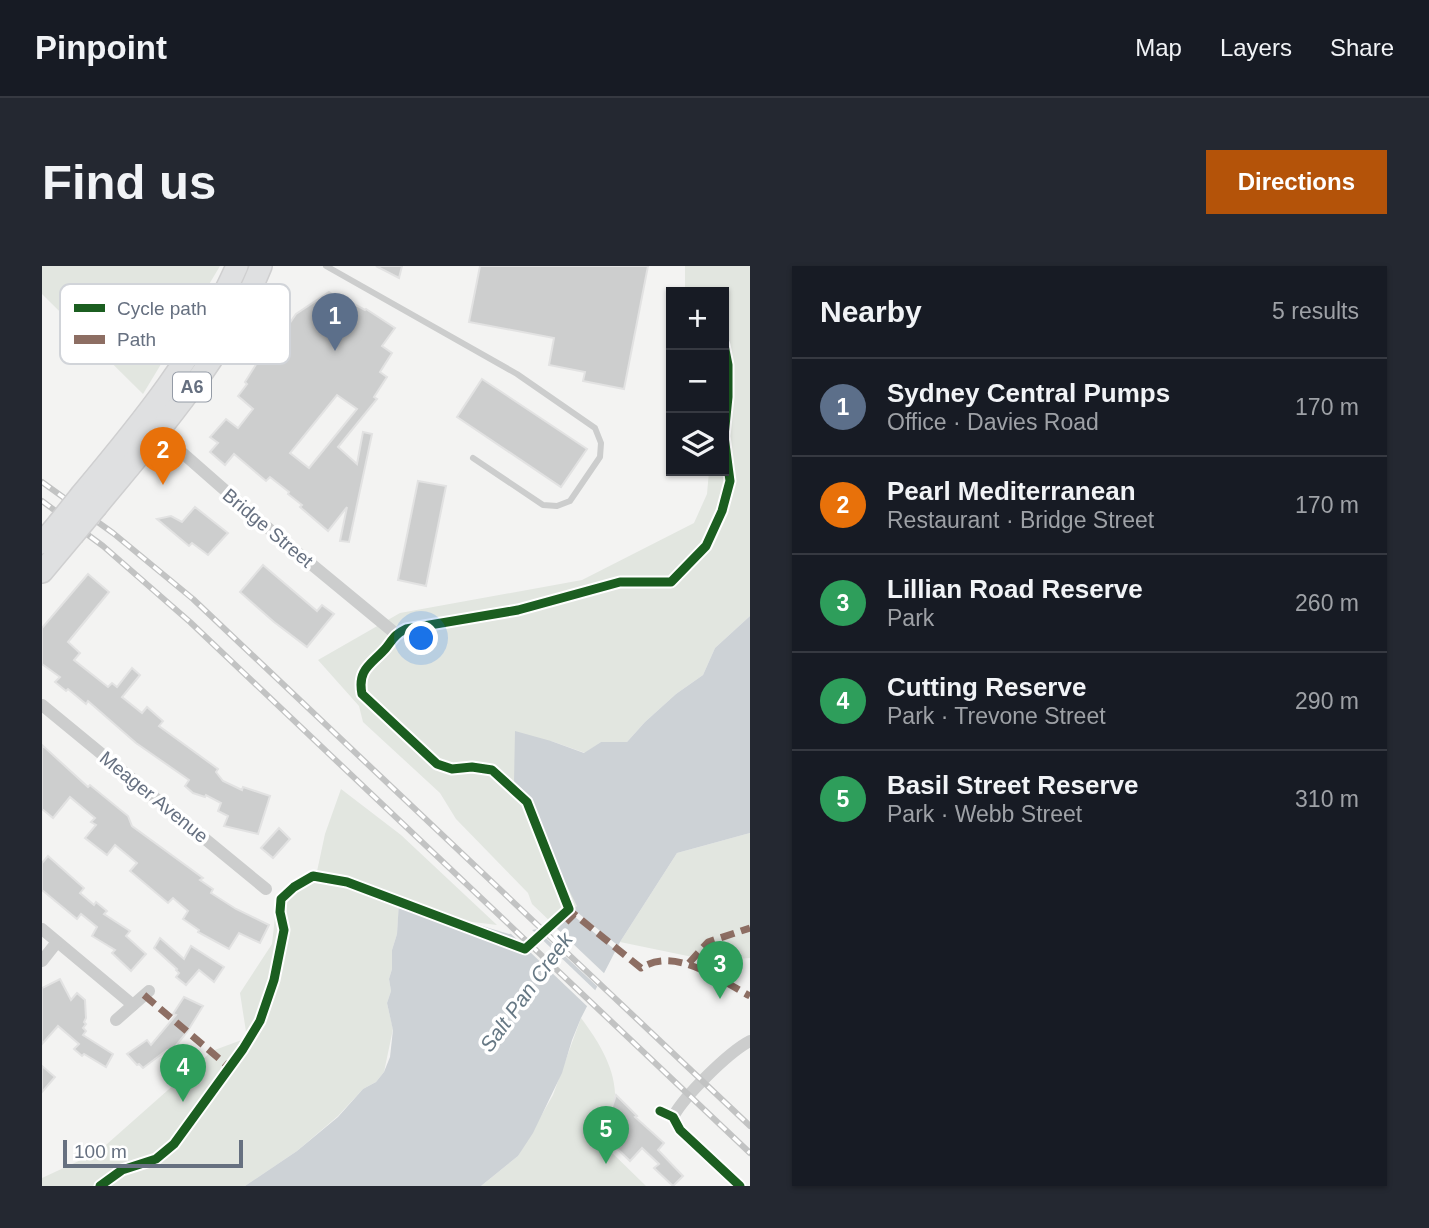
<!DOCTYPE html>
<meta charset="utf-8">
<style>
body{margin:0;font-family:Helvetica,sans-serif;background:#242831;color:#f1f3f6}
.controls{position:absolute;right:21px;top:21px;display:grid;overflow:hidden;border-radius:0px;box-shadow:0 2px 5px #0004}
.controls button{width:63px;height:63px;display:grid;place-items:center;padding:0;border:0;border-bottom:2px solid #363941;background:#171b24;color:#f1f3f6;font:35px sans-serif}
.scale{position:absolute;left:21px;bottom:18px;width:180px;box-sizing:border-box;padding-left:7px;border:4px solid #667080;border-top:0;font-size:19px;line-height:24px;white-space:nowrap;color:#667080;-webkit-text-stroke:5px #fff;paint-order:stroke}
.you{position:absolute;left:380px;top:373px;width:24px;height:24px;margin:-18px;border:5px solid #fff;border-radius:50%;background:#1a73e8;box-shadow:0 0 0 10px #1a73e833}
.badge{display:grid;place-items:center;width:46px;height:46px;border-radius:50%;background:#b45309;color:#fff;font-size:23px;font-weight:700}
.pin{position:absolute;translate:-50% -58px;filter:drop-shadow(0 2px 4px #0008)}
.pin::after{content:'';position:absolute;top:37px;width:24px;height:21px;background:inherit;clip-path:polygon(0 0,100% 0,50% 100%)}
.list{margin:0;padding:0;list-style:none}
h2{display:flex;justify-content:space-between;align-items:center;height:91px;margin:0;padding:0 28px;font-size:30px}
h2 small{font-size:23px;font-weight:400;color:#9ea1a6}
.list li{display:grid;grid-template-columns:46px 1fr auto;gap:21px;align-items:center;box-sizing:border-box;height:98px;padding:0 28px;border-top:2px solid #363941}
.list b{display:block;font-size:26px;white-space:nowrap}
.list p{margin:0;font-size:23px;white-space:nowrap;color:#9ea1a6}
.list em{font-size:23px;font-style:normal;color:#9ea1a6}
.icon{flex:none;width:38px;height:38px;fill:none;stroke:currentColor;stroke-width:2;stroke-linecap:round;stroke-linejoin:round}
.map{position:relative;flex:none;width:708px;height:920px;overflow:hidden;border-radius:0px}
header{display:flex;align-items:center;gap:42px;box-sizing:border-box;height:98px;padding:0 35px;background:#171b24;border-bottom:2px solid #363941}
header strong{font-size:33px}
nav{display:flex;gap:38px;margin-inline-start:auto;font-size:24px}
.intro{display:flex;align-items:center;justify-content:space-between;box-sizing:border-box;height:168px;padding:0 42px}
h1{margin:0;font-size:49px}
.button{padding:18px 32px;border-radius:0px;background:#b45309;color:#fff;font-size:24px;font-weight:700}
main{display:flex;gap:42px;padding:0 42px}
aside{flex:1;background:#171b24;border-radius:0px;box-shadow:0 2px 5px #0004}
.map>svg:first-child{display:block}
</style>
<header>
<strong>Pinpoint</strong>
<nav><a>Map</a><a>Layers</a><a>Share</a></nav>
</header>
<div class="intro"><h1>Find us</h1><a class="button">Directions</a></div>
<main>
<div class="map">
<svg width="708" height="920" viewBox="0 0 708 920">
<rect width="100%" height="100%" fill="#f3f3f2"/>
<g fill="#e2e6e0">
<path d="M0 0H178L101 128 0 28Z"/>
<path d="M643 0H708V350L673 382 661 409 634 428 603 456 585 476H559L543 487 509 475 472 516 536 640 513 660 490 638 486 627 414 553 398 527 321 456 317 440 276 394 358 347 540 314 652 257 665 228 667 205H682V26H643Z"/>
<path d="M299 523 359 569 455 659 415 654 357 636 355 668 350 684V703L347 713 349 725 345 737 351 763 342 806 334 816 321 823 296 850 255 885 203 920H0V912L56 886 170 785 205 772 198 727 230 678 234 642 274 610 283 568Z"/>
<path d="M708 567V692L670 695 578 676 635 587Z"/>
<path d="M539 752C555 773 572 800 573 827 573 840 562 863 559 876L604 920H439L476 890 511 829Z"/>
</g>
<path fill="#cdd2d6" d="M708 350V567L635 587 578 676 539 752 530 774 520 807 491 867 476 890 439 920H203L255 885 296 851 321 823 334 816 342 806 348 791 351 764 345 737 349 725 347 713 350 703V684L355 668 357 635 467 668 513 660 535 640 472 516 473 465 509 475 542 487 559 476H585L603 456 634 428 661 409 673 382Z"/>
<g fill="#f3f3f2">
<path d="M530 642 579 682 577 687 527 646Z"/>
<path d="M509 657 565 710 558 723 491 660Z"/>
<path d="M487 661 556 727 548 743 465 664Z"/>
</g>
<g fill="#cdcece" stroke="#e2e2e2" stroke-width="2" fill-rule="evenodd">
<path d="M334 0H360L357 12Z"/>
<path d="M438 0H606L582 123 541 115 543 106 507 99 512 72 427 56Z"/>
<path d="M287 26 298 33 299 31 323 44 324 43 353 62 340 80 350 87 338 106 345 111 332 131 335 133 296 181 315 198 321 166 330 168 307 276 298 275 305 241 286 265 258 241 260 239 246 228 247 226 228 211 224 215 192 188 183 199 168 186 176 177 168 171 184 153 196 162 211 143 196 130 205 118 203 116 221 87 225 90 254 48ZM295 129 315 143 267 202 248 187Z"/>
<path d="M440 113 545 183 519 221 415 151Z"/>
<path d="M376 215 404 220 384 320 356 314Z"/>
<path d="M153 241 186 267 166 289 150 277 147 280 115 253 129 250 140 256Z"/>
<path d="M221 299 275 345 280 339 292 348 265 381 232 356 198 326Z"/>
<path d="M46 308 67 326 26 376 38 387 32 394 66 421 70 417 75 421 90 402 98 409 80 431 100 447 105 441 121 455 117 460 176 503 174 506 181 515 200 524 201 521 228 530 216 568 182 560 186 550 176 545 179 537 164 529 163 531 151 527 143 520 147 514 94 477 46 435 44 438 26 423 24 425 13 416 18 411 0 398V362Z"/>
<path d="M0 479 46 521 48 519 86 550 90 560 161 612 158 614 171 623 169 627 194 643 227 659 218 677 197 667 187 683 156 666 157 664 141 653 146 645 131 632 126 637 88 605 95 597 73 579 65 589 43 572 54 559 49 556 53 552 28 531 11 552 0 543Z"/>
<path d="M237 562 248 573 231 592 219 582Z"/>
<path d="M6 590 42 622 38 627 52 639 54 636 65 645 62 648 88 665 84 670 104 688 89 705 70 687 73 684 50 670 55 661 39 648 35 653 0 624V597Z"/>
<path d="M118 672 142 693 149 680 182 701 172 716 157 704 144 719 134 711 137 707 134 704 135 703 112 682Z"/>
<path d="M18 713 29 734 35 727 43 734 44 752 42 756 44 758 41 762 44 765 41 769 71 788 64 801 42 788 40 790 32 783 37 778 16 760 0 778V722Z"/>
<path d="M142 731 161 740 145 766 128 787 125 784 101 802 97 798 95 799 85 788 105 774 109 779 134 749 131 748Z"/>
<path d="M0 800 13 811 0 826Z"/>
<path d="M574 829 595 850 593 851 622 877 616 884 641 910 631 920 612 902 617 898 600 882 588 895 566 874 578 861 567 850Z"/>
</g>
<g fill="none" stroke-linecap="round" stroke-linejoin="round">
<defs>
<g id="trunk">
<path d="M39 229C100 156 156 88 195 0"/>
<path d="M55 240C117 165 183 91 219 0"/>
<path d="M0 277 16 258"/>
<path d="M0 306 31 269"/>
</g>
</defs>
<use href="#trunk" stroke="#cfcfd0" stroke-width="24"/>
<path stroke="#cccdcd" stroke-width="6" d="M284 0 475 108 553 162 559 177 558 191 528 235 515 240 501 239 431 192"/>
<g stroke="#cccdcd" stroke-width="12">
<path d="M112 162 234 269 354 368"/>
<path d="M0 439 224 623"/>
<path d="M0 663 91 739"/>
<path d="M0 695 15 676"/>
<path d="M74 754 107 725"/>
<path d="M618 845 631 851 638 864 698 920"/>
<path d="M631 851C642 830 687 786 708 775"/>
</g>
<use href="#trunk" stroke="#dfe0e1" stroke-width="21"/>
<defs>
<g id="rail">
<path d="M0 216 71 267 151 333 708 860"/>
<path d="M0 235 61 280 148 356 708 887"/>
</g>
</defs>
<use href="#rail" stroke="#c2c3c3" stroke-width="6"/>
<use href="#rail" stroke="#fff" stroke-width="3.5" stroke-dasharray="10" stroke-linecap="butt"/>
<defs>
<g id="trunk-bridge">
<path d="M16 258 39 229"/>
<path d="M31 269 55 240"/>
</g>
</defs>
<use href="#trunk-bridge" stroke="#cfcfd0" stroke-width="24" stroke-linecap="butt"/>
<use href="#trunk-bridge" stroke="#dfe0e1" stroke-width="21"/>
<g stroke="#8d6e63" stroke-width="7" stroke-dasharray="14 7" stroke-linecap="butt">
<path d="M524 656 532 648 599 702C633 680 678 714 708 730"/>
<path d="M647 697 666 676 708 662"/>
<path d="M102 729 187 801"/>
</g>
<defs>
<g id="cycleway">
<path d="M618 845 631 851 638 864 698 920"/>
<path d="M58 920 80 904 114 893 132 878 201 783 218 755 232 714 242 664 238 646 239 633 252 621 271 610 305 616 483 683 527 643 485 536 450 504 430 501 410 503 395 498 320 428C315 403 329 399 344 382 351 373 353 368 364 363L476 344 578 316H629L664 280 680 245 688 215 682 170 686 131V99L682 79"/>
</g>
</defs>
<use href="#cycleway" stroke="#fff" stroke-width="13"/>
<use href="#cycleway" stroke="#1b5e20" stroke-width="9"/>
</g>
<g text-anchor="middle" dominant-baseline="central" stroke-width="7" stroke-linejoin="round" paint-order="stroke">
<rect fill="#fff" stroke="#949ba6" stroke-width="2" x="131" y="106.5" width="38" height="29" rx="5"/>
<g font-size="18" font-weight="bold" fill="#667080">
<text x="150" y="121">A6</text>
</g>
<g font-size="19" fill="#667080" stroke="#fff">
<text transform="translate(226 262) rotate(40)">Bridge Street</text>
<text transform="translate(112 531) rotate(39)">Meager Avenue</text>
</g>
<g font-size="21" font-style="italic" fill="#667884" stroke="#fff">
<text transform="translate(484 726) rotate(-54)">Salt Pan Creek</text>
</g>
</g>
<rect x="18" y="18" width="230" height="80" rx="10" fill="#fff" stroke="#d1d4d9" stroke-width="2"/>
<rect x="32" y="38" width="31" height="8" fill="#1b5e20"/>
<rect x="32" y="69" width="31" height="9" fill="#8d6e63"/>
<g font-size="19" fill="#667080">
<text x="75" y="49">Cycle path</text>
<text x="75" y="80">Path</text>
</g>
</svg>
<div class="controls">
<button>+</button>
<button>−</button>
<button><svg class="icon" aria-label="layers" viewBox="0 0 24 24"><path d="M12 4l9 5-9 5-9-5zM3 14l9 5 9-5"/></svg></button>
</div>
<div class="scale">100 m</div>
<div class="you"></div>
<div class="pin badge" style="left:293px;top:85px;background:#5c6f8a">1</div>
<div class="pin badge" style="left:121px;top:219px;background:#e8710a">2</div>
<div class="pin badge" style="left:678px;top:733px;background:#2e9e5b">3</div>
<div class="pin badge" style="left:141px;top:836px;background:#2e9e5b">4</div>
<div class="pin badge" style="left:564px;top:898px;background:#2e9e5b">5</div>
</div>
<aside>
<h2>Nearby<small>5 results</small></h2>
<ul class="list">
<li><span class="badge" style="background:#5c6f8a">1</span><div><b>Sydney Central Pumps</b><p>Office · Davies Road</p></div><em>170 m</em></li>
<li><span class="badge" style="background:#e8710a">2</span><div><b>Pearl Mediterranean</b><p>Restaurant · Bridge Street</p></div><em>170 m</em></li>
<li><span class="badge" style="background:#2e9e5b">3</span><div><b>Lillian Road Reserve</b><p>Park</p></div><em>260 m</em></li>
<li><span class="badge" style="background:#2e9e5b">4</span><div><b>Cutting Reserve</b><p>Park · Trevone Street</p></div><em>290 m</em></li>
<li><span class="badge" style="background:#2e9e5b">5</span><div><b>Basil Street Reserve</b><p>Park · Webb Street</p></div><em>310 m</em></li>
</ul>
</aside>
</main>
